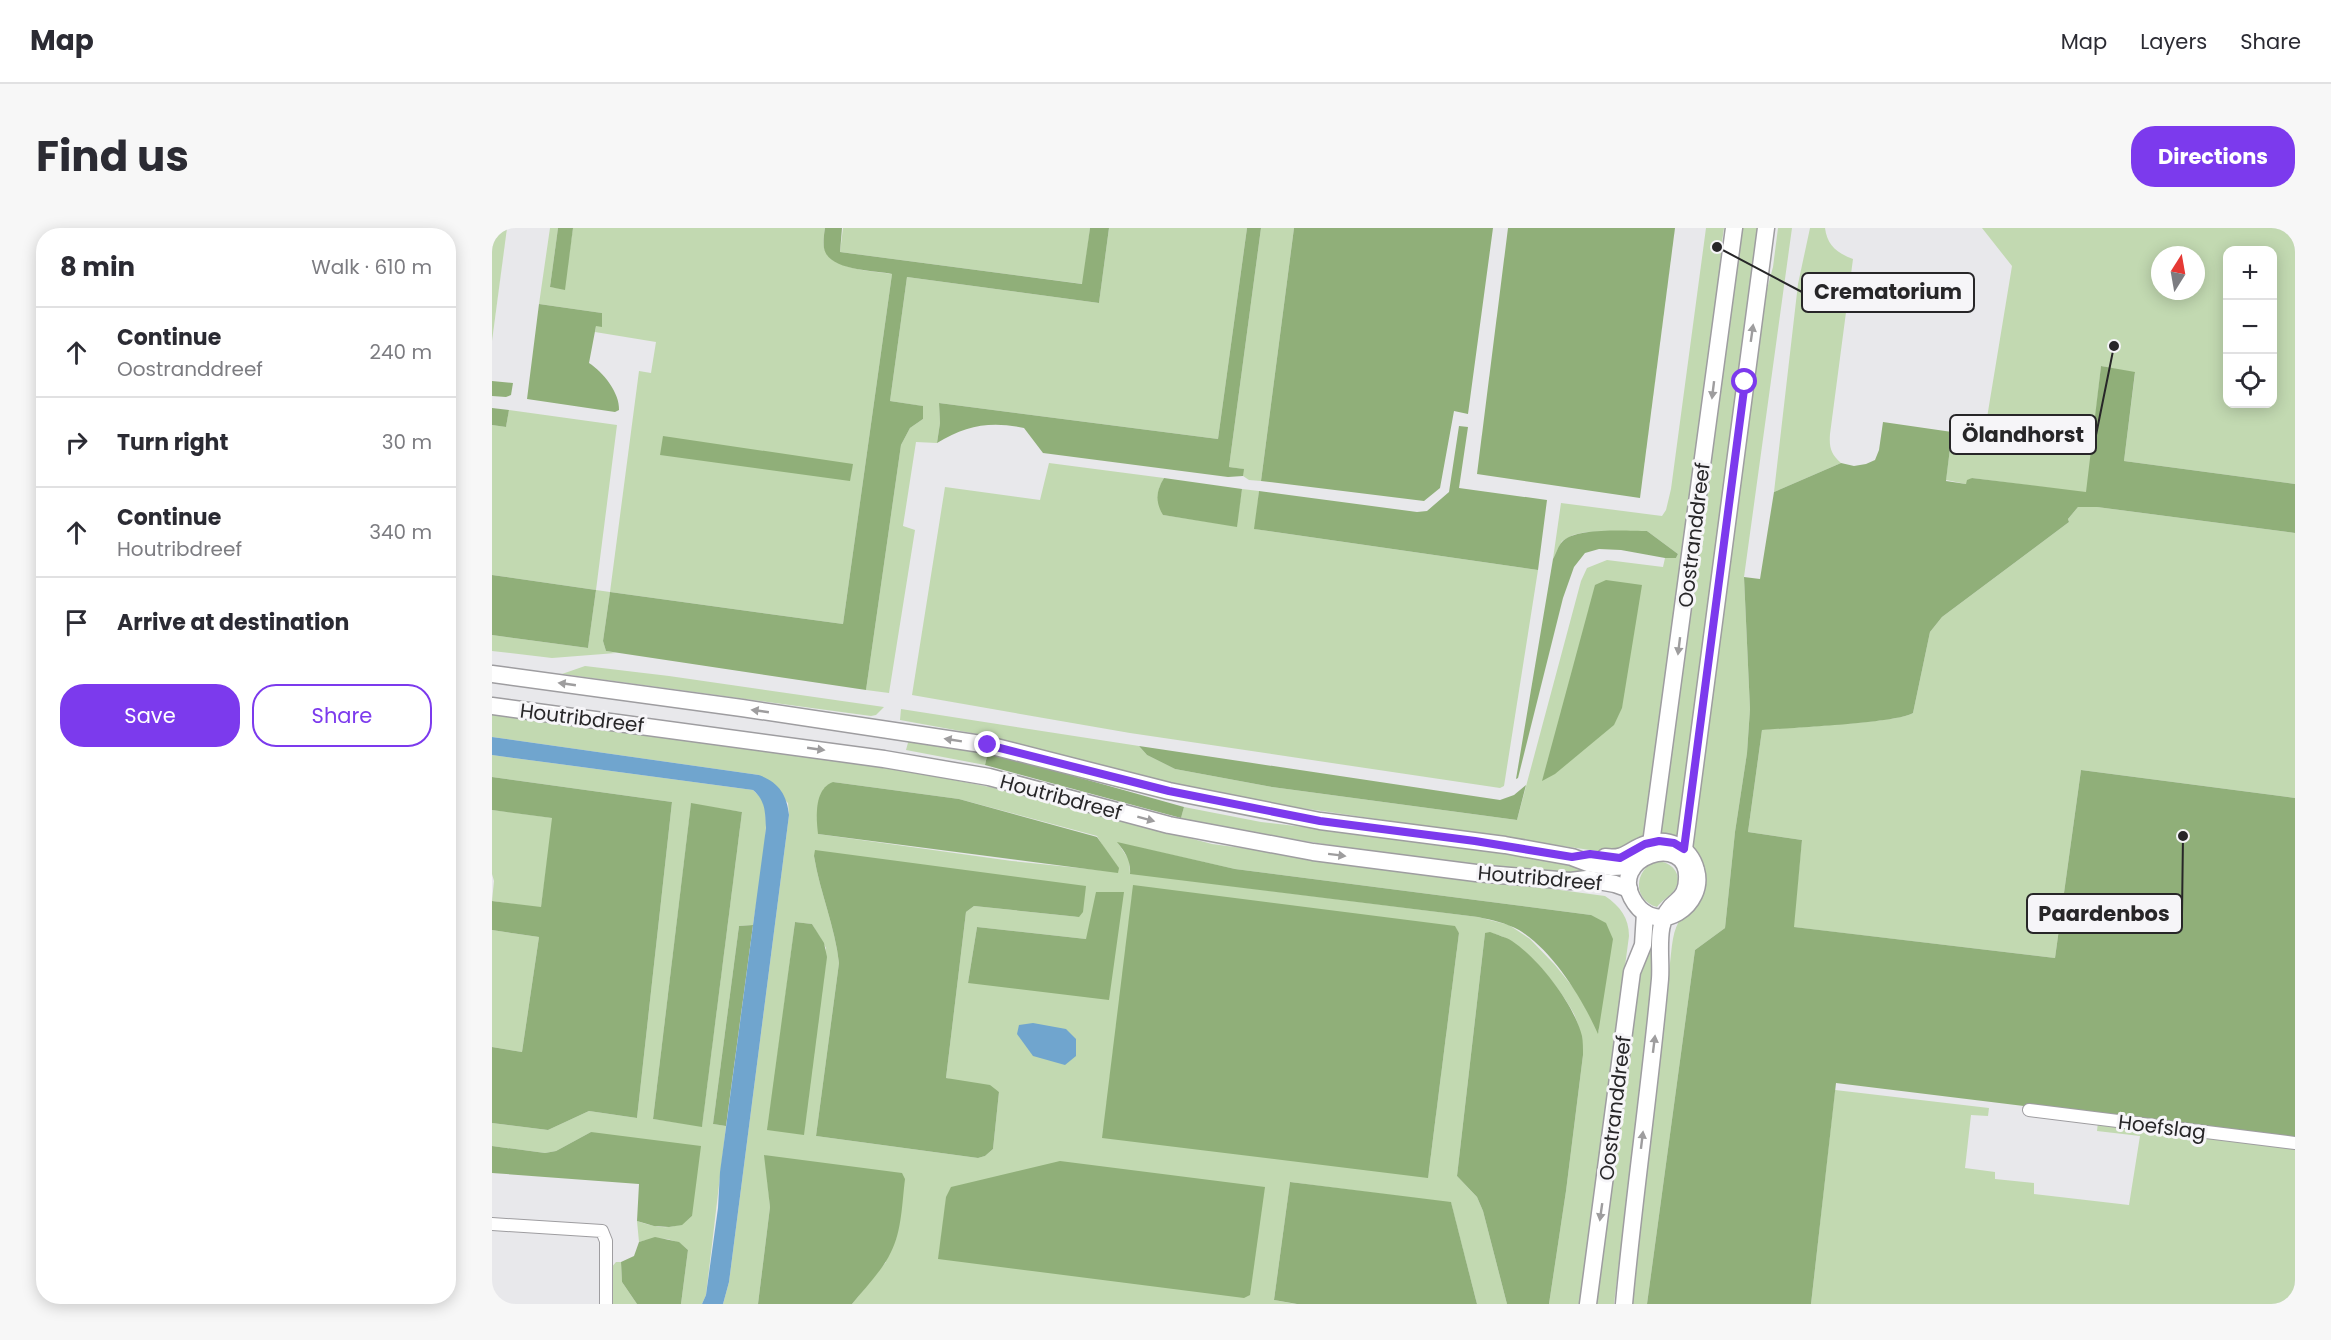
<!DOCTYPE html>
<meta charset="utf-8">
<style>
body{margin:0;font-family:Poppins,sans-serif;background:#f7f7f7;color:#2b2b33}
.controls{position:absolute;right:18px;top:18px;display:grid;overflow:hidden;border-radius:12px;box-shadow:0 3px 15px #0003}
.controls button{width:54px;height:54px;display:grid;place-items:center;padding:0;border:0;border-bottom:2px solid #e1e1e2;background:#fff;color:#2b2b33;font:30px sans-serif}
.compass{position:absolute;left:1659px;top:18px;width:54px;height:54px;border-radius:50%;background:#fff;box-shadow:0 3px 15px #0003;rotate:11deg}
.stop{position:absolute;width:18px;height:18px;margin:-14px;border:4px solid #7c3aed;border-radius:50%;background:#fff}
.stop.end{background:#7c3aed;border-color:#fff;box-shadow:0 2px 6px #0008}
.list{margin:0;padding:0;list-style:none}
h2{display:flex;justify-content:space-between;align-items:center;height:78px;margin:0;padding:0 24px;font-size:26px}
h2 small{font-size:20px;font-weight:400;color:#7c7c81}
.list li{display:grid;grid-template-columns:39px 1fr auto;gap:18px;align-items:center;box-sizing:border-box;height:90px;padding:0 24px;border-top:2px solid #e1e1e2}
.list b{display:block;font-size:22px;white-space:nowrap}
.list p{margin:0;font-size:20px;white-space:nowrap;color:#7c7c81}
.list em{font-size:20px;font-style:normal;color:#7c7c81}
.actions{display:flex;gap:12px;padding:18px 24px}
.actions a{flex:1;padding:14px 0;border:2px solid #7c3aed;border-radius:24px;text-align:center;font-size:21px;color:#7c3aed}
.actions .main{background:#7c3aed;color:#fff}
.icon{flex:none;width:33px;height:33px;fill:none;stroke:currentColor;stroke-width:2;stroke-linecap:round;stroke-linejoin:round}
.map{position:relative;flex:none;width:1803px;height:1076px;overflow:hidden;border-radius:24px}
header{display:flex;align-items:center;gap:36px;box-sizing:border-box;height:84px;padding:0 30px;background:#fff;border-bottom:2px solid #e1e1e2}
header strong{font-size:28px}
nav{display:flex;gap:33px;margin-inline-start:auto;font-size:21px}
.intro{display:flex;align-items:center;justify-content:space-between;box-sizing:border-box;height:144px;padding:0 36px}
h1{margin:0;font-size:42px}
.button{padding:15px 27px;border-radius:24px;background:#7c3aed;color:#fff;font-size:21px;font-weight:700}
main{display:flex;gap:36px;padding:0 36px}
aside{flex:1;background:#fff;border-radius:24px;box-shadow:0 3px 15px #0003}
.map>svg:first-child{display:block}
</style>
<header>
<strong>Map</strong>
<nav><a>Map</a><a>Layers</a><a>Share</a></nav>
</header>
<div class="intro"><h1>Find us</h1><a class="button">Directions</a></div>
<main>
<aside>
<h2>8 min<small>Walk · 610 m</small></h2>
<ul class="list">
<li><svg class="icon" aria-label="ahead" viewBox="0 0 24 24"><path d="M12 20V5M6 11l6-6 6 6"/></svg><div><b>Continue</b><p>Oostranddreef</p></div><em>240 m</em></li>
<li><svg class="icon" aria-label="right" viewBox="0 0 24 24"><path d="M7 20v-9h11M14 6l5 5-5 5"/></svg><div><b>Turn right</b></div><em>30 m</em></li>
<li><svg class="icon" aria-label="ahead" viewBox="0 0 24 24"><path d="M12 20V5M6 11l6-6 6 6"/></svg><div><b>Continue</b><p>Houtribdreef</p></div><em>340 m</em></li>
<li><svg class="icon" aria-label="arrive" viewBox="0 0 24 24"><path d="M6 21V4h12l-3 4 3 4H6"/></svg><div><b>Arrive at destination</b></div></li>
</ul>
<div class="actions"><a class="main">Save</a><a>Share</a></div>
</aside>
<div class="map">
<svg width="1803" height="1076" viewBox="0 0 1803 1076">
<rect width="100%" height="100%" fill="#e8e8eb"/>
<g fill="#c2d9b1" fill-rule="evenodd">
<path d="M0 0H15L0 113Z"/>
<path d="M58 0H66L58 59 72 61 81 0H333C332 6 331 14 332 19 336 42 382 43 400 46L351 396 118 364 111 413 114 423 124 425 60 430 0 423V407L96 420 104 362 0 347V197L14 199 17 182 125 197 104 362 118 364 147 143 159 145 164 114 103 104 104 98H110V85L47 76Z"/>
<path d="M351 0H598L591 56 348 24Z"/>
<path d="M617 0H755L726 211 447 175 448 195 445 215 424 214 411 298 423 302 397 465 374 462 409 217 418 200 431 191 430 178 398 173 415 49 607 75Z"/>
<path d="M769 0H802L769 253 757 252 751 248V241L737 239Z"/>
<path d="M1214 0H1232L1229 21 1231 61 1152 608 1119 625 767 574 704 563 496 508 408 492 409 481 647 518 655 527 683 541 780 559 1025 592 1089 353 1095 340 1115 332 1171 339 1173 330H1184L1186 326 1155 303 1094 304 1081 307 1070 313 1061 331 1069 275 1170 288 1174 282 1179 261Z"/>
<path d="M1247 0H1269L1188 610 1166 604Z"/>
<path d="M1286 0H1300L1252 349 1258 481 1255 525 1243 604 1233 700 1203 722 1155 1076H1138L1178 735C1180 720 1180 701 1190 689L1266 94 1281 39Z"/>
<path d="M1318 0H1333C1335 17 1345 25 1361 31L1338 206C1337 220 1339 226 1349 235L1282 264 1306 56Z"/>
<path d="M1490 0H1803V256L1632 233 1643 145 1609 138 1595 265 1480 250 1474 256 1454 252 1460 204 1492 208 1520 38ZM1736 22H1780V176H1736ZM1668 27H1704V63H1668Z"/>
<path d="M557 235 672 250 667 260 671 287 744 298 750 261 767 263 763 301 1046 342 1012 558 1008 560 638 505 420 467 453 259 548 272Z"/>
<path d="M1586 279H1605L1803 305V570L1589 542 1563 730 1301 699 1310 612 1256 604 1270 502C1296 499 1406 495 1421 485L1438 404 1450 389 1577 294 1576 291Z"/>
<path d="M93 438 177 448 392 479 384 487 379 488 70 446Z"/>
<path d="M0 486 411 542 513 562 720 616 1113 668C1128 678 1137 690 1137 708L1088 1076H1057L1074 963 1091 827C1090 812 1088 799 1082 786 1068 760 1025 702 993 705L965 948 985 969 991 983 1015 1076H985L959 975 798 954 782 1072 804 1076H360L394 1034 273 927 278 979 266 1076H231L237 1054 297 587 296 575 267 547 0 509ZM341 554 467 571 605 608 626 644 520 633 326 606ZM626 615 743 641 1099 687 1107 804 1084 763 1063 737 1038 711 1017 697 986 689 638 645 637 632ZM322 628 587 689 482 678 474 684 454 850 507 864 501 921 493 928 486 930 324 908 347 735C343 698 328 665 322 628ZM303 694 320 696 334 720 276 902ZM962 698 967 705 936 950ZM485 699 594 711 476 755Z"/>
<path d="M417 511 496 524 493 537 414 522Z"/>
<path d="M0 527 261 562C266 567 270 570 272 577 279 602 265 669 261 697L247 698 221 896 234 898 214 1067 210 1076H189L196 1022C181 1008 165 1009 147 1014L145 993C166 1000 183 1004 200 988L99 904 64 923 53 925 0 918V895L56 902 97 883 145 890 180 574 0 549ZM199 576 250 584 210 898 161 891Z"/>
<path d="M692 579 769 594 990 620 1045 632 1119 644 1118 651 1039 641 967 636 869 622 732 600 689 590Z"/>
<path d="M0 582 61 590 49 680 0 673 2 653 0 646Z"/>
<path d="M1165 633C1179 633 1192 647 1183 661 1179 668 1170 672 1165 679 1140 672 1142 641 1165 633Z"/>
<path d="M1158 697 1166 698 1160 745 1155 812 1122 1076H1104L1145 762Z"/>
<path d="M0 702 47 709 30 824 0 819Z"/>
<path d="M1343 862 1497 880 1496 888 1479 887 1473 940 1503 944V951L1542 955V966L1637 977 1648 908 1605 903 1606 894 1803 919V1076H1319Z"/>
<path d="M124 1034H129L130 1054 145 1076H120L119 1040Z"/>
</g>
<g fill="#90af79">
<path d="M66 0H81L73 62 58 59Z"/>
<path d="M333 0H350L348 24 590 56 598 0H617L607 75 415 49 398 173 431 178V191L418 200 409 217 374 462 114 423 111 413 118 364 351 396 400 46C382 42 336 43 332 20 331 14 332 6 333 0Z"/>
<path d="M755 0H769L737 239 752 241 751 248 736 249 551 225 532 200C499 193 474 197 445 215L448 195 447 175 726 211Z"/>
<path d="M802 0H1001L976 186 962 183 948 260 932 273 769 253Z"/>
<path d="M1016 0H1183L1148 270 985 246Z"/>
<path d="M47 76 110 85V99L104 98 97 135C111 144 128 165 127 182L123 184 35 171Z"/>
<path d="M1609 138 1643 144 1632 233 1803 256V305L1605 279H1586L1576 291 1577 294 1450 389 1438 404 1421 485C1406 495 1296 500 1270 502L1256 604 1310 612 1302 699 1563 730 1589 542 1803 570V911L1344 855 1319 1076H1155L1203 722 1233 700 1243 604 1255 525 1258 481 1252 349 1268 351 1282 264 1349 235 1362 238 1374 236 1383 232 1387 222 1391 194 1460 204 1454 253 1474 256 1475 252 1480 250 1594 264Z"/>
<path d="M0 153 21 155 19 167 14 169 0 168Z"/>
<path d="M0 180 17 182 14 199 0 197Z"/>
<path d="M967 198 976 199 967 260 1055 272 1046 342 762 301 767 263 925 284 935 283 957 264Z"/>
<path d="M171 208 361 236 358 253 168 227Z"/>
<path d="M672 250 750 261 745 299 671 287C663 274 664 263 672 250Z"/>
<path d="M1155 303 1186 326 1184 330H1173L1129 322 1107 321 1093 325 1082 339 1071 370 1026 550 1024 551 1061 331C1064 326 1066 318 1070 314 1083 299 1136 303 1155 303Z"/>
<path d="M0 347 104 362 96 420 0 407Z"/>
<path d="M1114 352 1150 357 1130 480 1122 497 1063 546 1050 553 1103 357Z"/>
<path d="M647 518 1008 572 1022 567 1034 557 1025 592 780 559 683 541 655 527Z"/>
<path d="M496 524 692 579 689 590 493 537Z"/>
<path d="M0 549 180 574 145 890 97 883 56 902 0 895V819L30 824 47 709 0 702V673L49 679 60 590 0 582Z"/>
<path d="M341 554 467 571 605 609 627 640 626 645 326 606C324 589 322 561 341 554Z"/>
<path d="M199 575 250 584 210 899 161 891Z"/>
<path d="M625 614 743 641 1099 687 1114 695 1121 711 1106 806C1090 770 1061 723 1027 702 1014 695 1000 692 986 689L638 646C639 632 633 624 625 614Z"/>
<path d="M323 622 594 658 591 684 587 689 482 678 474 684 454 850 498 857 507 864 501 921 493 928 486 930 324 908 347 735C343 698 328 665 322 628Z"/>
<path d="M641 657 963 698 967 705 936 950 610 910Z"/>
<path d="M604 664H632L617 772 476 755 485 699 594 711Z"/>
<path d="M303 694 320 696 332 715 335 729 312 907 275 902Z"/>
<path d="M261 697 234 898 221 896 247 698Z"/>
<path d="M998 704C1005 707 1014 709 1020 713 1047 731 1082 776 1090 808 1091 814 1091 820 1091 827L1074 963 1057 1076H1015L991 983 985 969 965 948 993 705Z"/>
<path d="M99 904 209 918 200 988 190 997 177 999 162 998 145 993 147 956 0 945V918L53 925 64 923Z"/>
<path d="M272 927 410 945 413 951C410 974 410 1003 399 1024 390 1043 373 1060 360 1076H266L278 979Z"/>
<path d="M568 933 773 959 758 1067 752 1070 446 1031 454 969 459 959Z"/>
<path d="M798 954 959 974 985 1076H805L782 1072Z"/>
<path d="M163 1009 187 1014 196 1022 189 1076H145L130 1054 129 1034 142 1028 147 1014Z"/>
</g>
<g fill="#70a5ce">
<path d="M0 509 267 547C286 554 295 566 297 587L237 1054 231 1076H210L214 1067 226 980 228 944 274 600C273 585 274 573 261 562L0 527Z"/>
<path d="M541 795 574 801 584 811V828L573 837 541 828 525 806 527 797Z"/>
</g>
<g fill="none" stroke-linecap="round" stroke-linejoin="round">
<defs>
<g id="street">
<path d="M1537 882 1803 915"/>
<path d="M0 996 110 1003 114 1013V1076"/>
</g>
<g id="secondary">
<path d="M0 446 250 480 496 517 677 563 828 593 1013 617 1080 629 1096 635 1120 639 1141 638"/>
<path d="M0 478 392 531 497 549 677 597 821 624 984 645 1078 653 1095 651 1123 656 1137 661"/>
<path d="M1192 621 1274 0"/>
<path d="M1158 623 1242 0"/>
<path d="M1113 629C1135 632 1137 621 1155 616 1176 609 1198 619 1204 642 1214 677 1166 709 1143 675 1111 628 1198 602 1195 651 1195 661 1192 668 1184 674 1161 691 1170 727 1168 751 1158 860 1142 967 1132 1076"/>
<path d="M1096 1076 1140 744 1151 717 1153 685"/>
</g>
</defs>
<use href="#street" stroke="#9e9da0" stroke-width="14"/>
<use href="#secondary" stroke="#9e9da0" stroke-width="19"/>
<use href="#street" stroke="#fff" stroke-width="12"/>
<use href="#secondary" stroke="#fff" stroke-width="16"/>
</g>
<defs><path id="oneway-solid" d="M-6-.8H1V-3.2L6.5 0L1 3.2V.8H-6Z" transform="scale(1.5)"/></defs>
<g fill="#9e9d9e">
<use href="#oneway-solid" transform="translate(1260 105) rotate(-82)"/>
<use href="#oneway-solid" transform="translate(1221 162) rotate(97)"/>
<use href="#oneway-solid" transform="translate(1187 418) rotate(97)"/>
<use href="#oneway-solid" transform="translate(75 456) rotate(-172)"/>
<use href="#oneway-solid" transform="translate(268 483) rotate(-172)"/>
<use href="#oneway-solid" transform="translate(461 512) rotate(-171)"/>
<use href="#oneway-solid" transform="translate(324 521) rotate(8)"/>
<use href="#oneway-solid" transform="translate(654 591) rotate(15)"/>
<use href="#oneway-solid" transform="translate(845 627) rotate(7)"/>
<use href="#oneway-solid" transform="translate(1162 816) rotate(-83)"/>
<use href="#oneway-solid" transform="translate(1150 912) rotate(-83)"/>
<use href="#oneway-solid" transform="translate(1109 984) rotate(98)"/>
</g>
<g fill="none" stroke-linecap="round" stroke-linejoin="round">
<path stroke="#7c3aed" stroke-width="8" d="M496 517 677 563 828 593 983 613 1080 629 1098 626 1128 630 1153 616 1167 613 1182 615 1192 621 1253 154"/>
</g>
<g text-anchor="middle" dominant-baseline="central" stroke-width="6" stroke-linejoin="round" paint-order="stroke">
<g font-size="20" fill="#272628" stroke="#f6f5f8">
<text transform="translate(1202 307) rotate(-83)">Oostranddreef</text>
<text transform="translate(90 490) rotate(7)">Houtribdreef</text>
<text transform="translate(569 569) rotate(15)">Houtribdreef</text>
<text transform="translate(1048 650) rotate(5)">Houtribdreef</text>
<text transform="translate(1123 880) rotate(-83)">Oostranddreef</text>
<text transform="translate(1670 899) rotate(7)">Hoefslag</text>
</g>
</g>
<path fill="none" stroke="#272628" stroke-width="2" d="M1225 19L1310 64M1622 118L1604 207M1691 608L1690 686"/>
<g fill="#272628" stroke="#f6f5f8" stroke-width="2">
<circle cx="1225" cy="19" r="6"/>
<circle cx="1622" cy="118" r="6"/>
<circle cx="1691" cy="608" r="6"/>
</g>
<g fill="#f6f5f8" stroke="#272628" stroke-width="2">
<rect x="1310" y="45" width="172" height="39" rx="6"/>
<rect x="1458" y="187" width="146" height="39" rx="6"/>
<rect x="1535" y="666" width="155" height="39" rx="6"/>
</g>
<g font-size="21" text-anchor="middle" font-weight="bold" fill="#272628">
<text x="1396" y="71">Crematorium</text>
<text x="1531" y="214">Ölandhorst</text>
<text x="1612" y="693">Paardenbos</text>
</g>
</svg>
<div class="controls">
<button>+</button>
<button>−</button>
<button><svg class="icon" aria-label="locate" viewBox="0 0 24 24"><circle cx="12" cy="12" r="6"/><path d="M12 2v4M12 18v4M2 12h4M18 12h4"/></svg></button>
</div>
<svg class="compass" viewBox="-18 -18 36 36"><path d="M0-13l5 13h-10z" fill="#e53935"/><path d="M0 13l5-13h-10z" fill="#7c7c81"/></svg>
<div class="stop" style="left:1253px;top:154px"></div>
<div class="stop end" style="left:496px;top:517px"></div>
</div>
</main>
